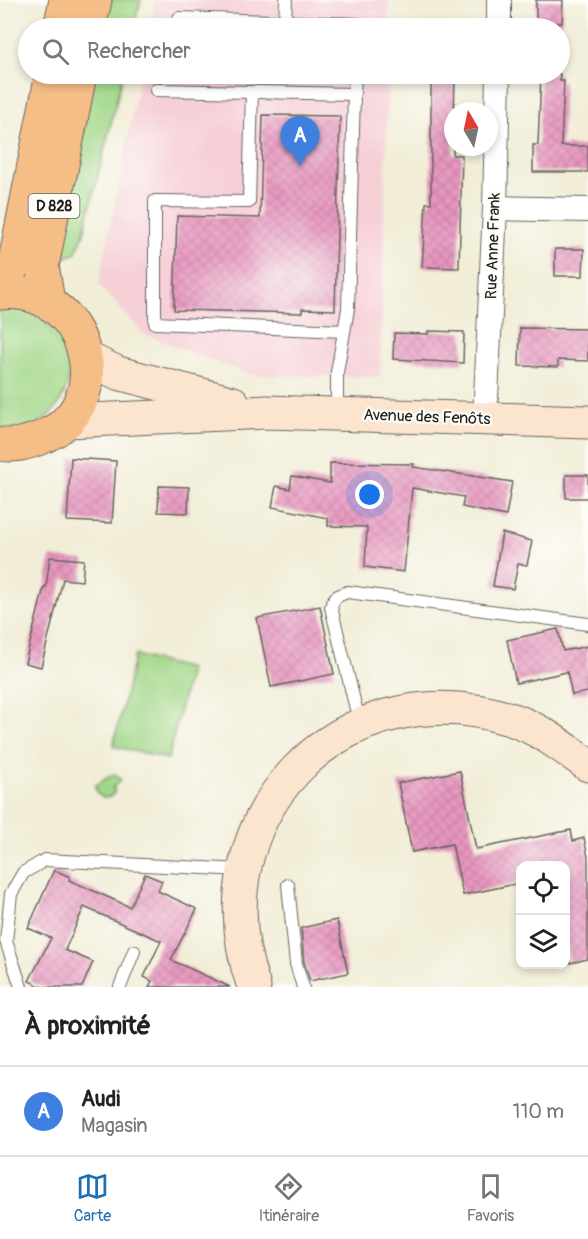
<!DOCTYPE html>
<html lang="fr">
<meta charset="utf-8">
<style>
body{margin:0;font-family:Pangolin,sans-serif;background:#f6f6f6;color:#222}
.controls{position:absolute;right:18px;bottom:18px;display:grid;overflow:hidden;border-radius:12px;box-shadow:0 3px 9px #0003}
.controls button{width:54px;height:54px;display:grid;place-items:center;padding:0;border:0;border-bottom:2px solid #e0e0e0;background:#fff;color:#222;font:30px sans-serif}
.compass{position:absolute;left:444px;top:102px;width:54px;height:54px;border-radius:50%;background:#fff;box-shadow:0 3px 9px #0003;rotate:351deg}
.you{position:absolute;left:370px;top:495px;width:21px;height:21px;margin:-15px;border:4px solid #fff;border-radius:50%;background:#1a73e8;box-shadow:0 0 0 9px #1a73e833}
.badge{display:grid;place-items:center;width:39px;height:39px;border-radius:50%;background:#1f6fb2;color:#fff;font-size:20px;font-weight:700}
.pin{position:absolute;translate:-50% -50px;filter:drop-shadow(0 2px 3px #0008)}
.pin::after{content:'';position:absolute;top:32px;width:21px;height:18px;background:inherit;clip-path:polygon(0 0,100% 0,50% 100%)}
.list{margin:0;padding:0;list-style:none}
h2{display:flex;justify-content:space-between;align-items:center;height:78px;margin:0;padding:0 24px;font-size:26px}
h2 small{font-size:20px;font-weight:400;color:#767676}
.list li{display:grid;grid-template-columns:39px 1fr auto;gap:18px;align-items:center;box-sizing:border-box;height:90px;padding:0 24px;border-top:2px solid #e0e0e0}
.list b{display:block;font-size:22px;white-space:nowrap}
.list p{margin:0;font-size:20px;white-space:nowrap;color:#767676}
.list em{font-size:20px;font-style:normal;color:#767676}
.icon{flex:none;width:33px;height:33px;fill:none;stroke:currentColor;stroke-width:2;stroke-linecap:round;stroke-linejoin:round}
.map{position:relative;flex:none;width:588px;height:987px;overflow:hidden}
.search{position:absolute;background:#fff;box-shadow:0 3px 9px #0003;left:18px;right:18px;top:18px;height:66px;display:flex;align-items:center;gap:15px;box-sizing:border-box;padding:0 21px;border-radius:33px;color:#767676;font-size:22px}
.sheet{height:168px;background:#fff}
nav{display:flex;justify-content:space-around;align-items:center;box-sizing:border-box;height:84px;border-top:2px solid #e0e0e0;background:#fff;font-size:16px;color:#767676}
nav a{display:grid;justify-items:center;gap:3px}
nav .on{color:#1f6fb2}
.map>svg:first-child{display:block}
</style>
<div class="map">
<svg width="588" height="987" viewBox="0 0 588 987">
<defs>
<pattern id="park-tufts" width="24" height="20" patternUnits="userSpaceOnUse" patternTransform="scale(1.5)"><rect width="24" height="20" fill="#a1d788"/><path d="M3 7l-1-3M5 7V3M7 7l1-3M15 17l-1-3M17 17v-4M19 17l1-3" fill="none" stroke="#8ab875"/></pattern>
<pattern id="building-cross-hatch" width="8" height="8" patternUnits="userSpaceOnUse" patternTransform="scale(1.5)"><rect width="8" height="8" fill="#e896c0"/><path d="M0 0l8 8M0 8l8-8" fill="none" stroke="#c681a4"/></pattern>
</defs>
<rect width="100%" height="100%" fill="#fdfcf7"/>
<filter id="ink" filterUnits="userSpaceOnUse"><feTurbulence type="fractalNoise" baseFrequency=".0167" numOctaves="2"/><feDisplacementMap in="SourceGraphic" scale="12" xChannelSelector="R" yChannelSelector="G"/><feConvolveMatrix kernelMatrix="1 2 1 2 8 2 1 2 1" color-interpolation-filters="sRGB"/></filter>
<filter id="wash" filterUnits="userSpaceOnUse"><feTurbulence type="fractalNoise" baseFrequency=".008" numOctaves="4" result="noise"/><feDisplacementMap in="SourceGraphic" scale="24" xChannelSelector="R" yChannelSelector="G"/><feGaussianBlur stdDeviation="1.35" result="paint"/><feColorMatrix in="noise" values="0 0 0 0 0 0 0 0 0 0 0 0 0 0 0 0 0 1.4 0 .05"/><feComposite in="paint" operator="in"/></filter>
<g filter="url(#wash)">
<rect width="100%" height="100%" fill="#f1edd7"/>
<g fill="#f6cfd7">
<path d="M155 0H389V28H149Z"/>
<path d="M140 74H388L380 377 250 375 144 334 99 285Z"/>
</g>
<g fill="#a1d788" stroke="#5e7a52" stroke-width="1.5">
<path d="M107 0H141L133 28H102Z"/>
<path d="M93 74H123L83 236 75 254 60 259Z"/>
<path d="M10 307C27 311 44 315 56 329 83 361 68 414 28 428 20 430 8 429 0 430V308Z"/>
<path d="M135 655 190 669 168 759 113 746Z"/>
</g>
<path fill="url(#park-tufts)" stroke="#5e7a52" stroke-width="1.5" d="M114 774 121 780 114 786V793L110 797 103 798 97 793 95 785Z"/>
<g id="blocks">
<g fill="url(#building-cross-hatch)">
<path d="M536 0H563L562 23 536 22Z"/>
<path d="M431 74H453L455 76 453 155H462L459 268 422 267 426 203H431Z"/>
<path d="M541 74H560V81H564L561 146H588V172H533V145H538Z"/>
<path d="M263 115 340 116 335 310 302 309V313L174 310 177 216 260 218Z"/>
<path d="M555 249H584L583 276H555Z"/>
<path d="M520 328 588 329V361L558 360V367L519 366Z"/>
<path d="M428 331 464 332 463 363 393 359 394 333 428 334Z"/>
<path d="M71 458 116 461 112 523 67 521Z"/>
<path d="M330 463 414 464 413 467 512 482 506 516 462 507 464 497 412 488 404 572 365 567 367 527 328 526V518L272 507 276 486 290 489 292 476 330 483Z"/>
<rect x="566" y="475" width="22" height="23"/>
<path d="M159 486 189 487 188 513 158 512Z"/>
<path d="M502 533 532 541 527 565 518 564 513 589 493 586Z"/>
<path d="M50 557 84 560 82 581 63 579 41 667 25 663 44 587H46Z"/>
<path d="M320 606 334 674 271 687 257 618Z"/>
<path d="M558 629 563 651 588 646V692L572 695 567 672 516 683 507 640Z"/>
<path d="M460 771 476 849 571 830 573 841 584 838 588 857V959L570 963 566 941V866H520V883L463 895 452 844 412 852 398 783Z"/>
<path d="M54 870 70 877 69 880 130 907 145 874 162 881 158 891 197 909 171 960 230 987H149L152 981 144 977 161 941 84 907 65 950 93 962 82 987H42L29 981 51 938 28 928Z"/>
<path d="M337 920 348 973 310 981 304 962 301 928Z"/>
</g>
</g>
</g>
<g filter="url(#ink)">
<use href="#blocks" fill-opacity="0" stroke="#67655d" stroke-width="1.5"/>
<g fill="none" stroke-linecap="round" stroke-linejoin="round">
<defs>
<g id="lane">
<path d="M179 18 357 24V28"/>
<path d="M285 21 286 0"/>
<path d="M156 90 354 94 348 309 337 372V413"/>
<path d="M252 92 249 202 155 201V323L344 331"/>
<path d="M354 94 355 74"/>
<path d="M360 725 331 607C333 597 338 595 348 592L588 624"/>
<path d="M288 885 296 964 303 987"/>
<path d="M21 987 6 941 11 894 23 873 45 860 243 870"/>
<path d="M120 987 134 951"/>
</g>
<g id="street">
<path d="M499 28V0"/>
<path d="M495 208 588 210"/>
<path d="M485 419 495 208 498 74"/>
</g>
<g id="secondary">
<path d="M86 358 118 373 233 403"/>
<path d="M67 421 267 412 588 422"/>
<path d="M254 987C194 820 340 666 510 719 539 728 564 748 588 765"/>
</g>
<g id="primary">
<path d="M60 28 66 0"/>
<path d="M89 28 95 0"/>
<path d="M0 291 15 261 52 74"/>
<path d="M0 293C87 283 122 407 40 438 27 443 14 447 0 444"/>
<path d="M48 301 42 266 80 74"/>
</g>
</defs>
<use href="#lane" stroke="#67655d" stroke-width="14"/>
<use href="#street" stroke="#67655d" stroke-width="26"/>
<use href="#secondary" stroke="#67655d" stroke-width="35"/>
<use href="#primary" stroke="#67655d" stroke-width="35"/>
<use href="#lane" stroke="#fff" stroke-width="12"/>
<use href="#street" stroke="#fff" stroke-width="24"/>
<use href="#secondary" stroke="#fbe5cf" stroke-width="33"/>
<use href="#primary" stroke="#f6be87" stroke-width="33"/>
</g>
</g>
<g text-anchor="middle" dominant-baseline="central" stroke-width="4.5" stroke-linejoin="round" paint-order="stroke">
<rect fill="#fdfcf7" stroke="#605f5e" stroke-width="1.5" x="28.5" y="194" width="51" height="24" rx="4.5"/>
<g font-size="15" font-weight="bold" fill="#1c1c1c">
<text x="54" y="206">D 828</text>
</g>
<g font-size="16" fill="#1c1c1c" stroke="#fdfcf7">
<text transform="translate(493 246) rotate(-88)">Rue Anne Frank</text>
<text transform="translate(427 417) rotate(2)">Avenue des Fenôts</text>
</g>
</g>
</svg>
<div class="controls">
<button><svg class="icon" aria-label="locate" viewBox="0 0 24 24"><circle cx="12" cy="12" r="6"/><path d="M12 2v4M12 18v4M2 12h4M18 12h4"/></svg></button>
<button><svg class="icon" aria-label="layers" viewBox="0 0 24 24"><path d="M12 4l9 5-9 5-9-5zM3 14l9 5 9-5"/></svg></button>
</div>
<svg class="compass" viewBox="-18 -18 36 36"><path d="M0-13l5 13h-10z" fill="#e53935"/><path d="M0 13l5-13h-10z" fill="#767676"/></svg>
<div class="you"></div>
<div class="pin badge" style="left:300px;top:166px;background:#3f7fe0">A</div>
<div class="search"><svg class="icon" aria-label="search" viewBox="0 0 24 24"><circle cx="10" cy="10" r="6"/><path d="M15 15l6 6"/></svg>Rechercher</div>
</div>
<section class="sheet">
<h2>À proximité<small></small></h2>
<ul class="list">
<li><span class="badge" style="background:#3f7fe0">A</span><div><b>Audi</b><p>Magasin</p></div><em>110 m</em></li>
</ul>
</section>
<nav>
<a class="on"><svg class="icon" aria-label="map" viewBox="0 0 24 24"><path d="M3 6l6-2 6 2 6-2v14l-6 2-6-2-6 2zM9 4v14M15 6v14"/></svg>Carte</a>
<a><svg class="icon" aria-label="directions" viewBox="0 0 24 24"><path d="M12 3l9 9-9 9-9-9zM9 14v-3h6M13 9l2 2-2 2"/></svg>Itinéraire</a>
<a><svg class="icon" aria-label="saved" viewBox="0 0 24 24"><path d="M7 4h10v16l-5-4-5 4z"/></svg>Favoris</a>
</nav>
